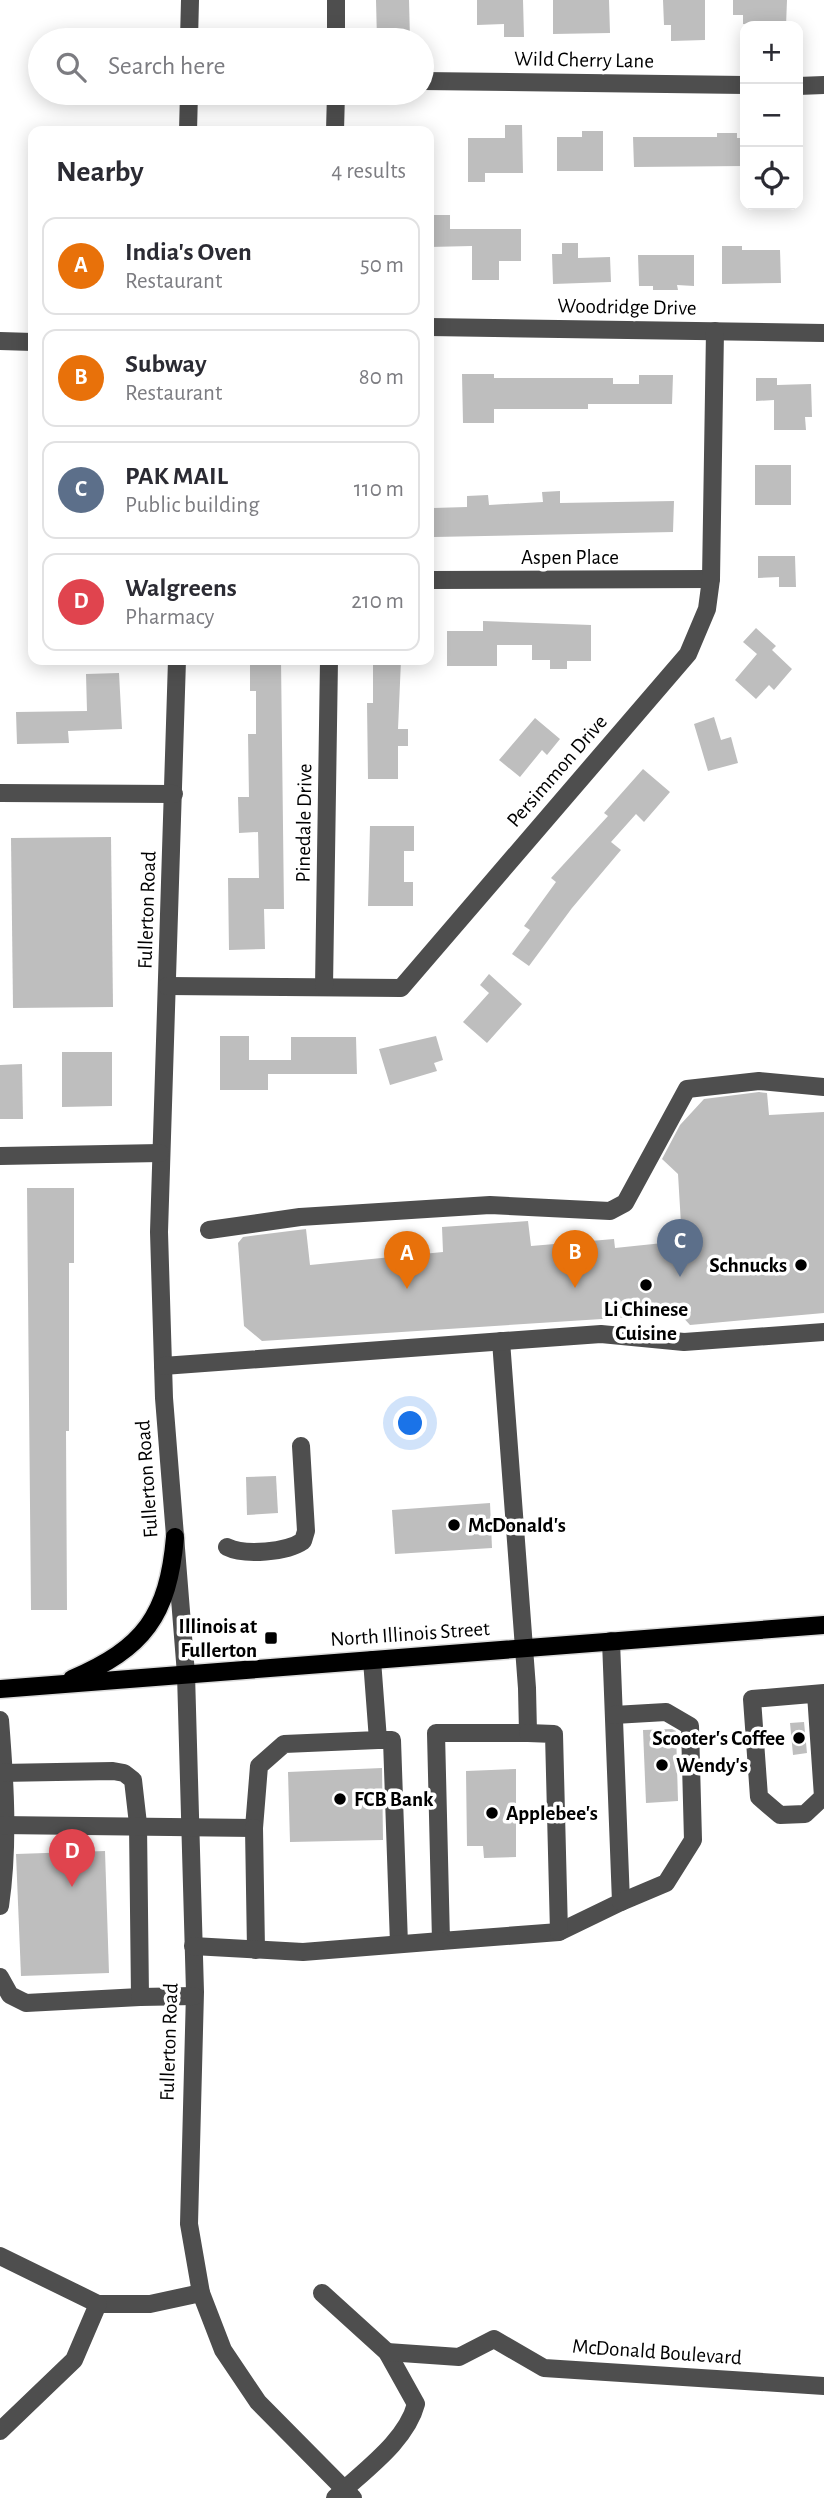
<!DOCTYPE html>
<meta charset="utf-8">
<style>
body{margin:0;font-family:"Alegreya Sans",sans-serif;background:#f2f2f3;color:#2b2b33}
.controls{position:absolute;right:21px;top:21px;display:grid;overflow:hidden;border-radius:14px;box-shadow:0 4px 18px #0003}
.controls button{width:63px;height:63px;display:grid;place-items:center;padding:0;border:0;border-bottom:2px solid #e1e1e2;background:#fff;color:#2b2b33;font:35px sans-serif}
.you{position:absolute;left:411px;top:1424px;width:24px;height:24px;margin:-18px;border:5px solid #fff;border-radius:50%;background:#1a73e8;box-shadow:0 0 0 10px #1a73e833}
.badge{display:grid;place-items:center;width:46px;height:46px;border-radius:50%;background:#d93025;color:#fff;font-size:23px;font-weight:700}
.pin{position:absolute;translate:-50% -58px;filter:drop-shadow(0 2px 4px #0008)}
.pin::after{content:'';position:absolute;top:37px;width:24px;height:21px;background:inherit;clip-path:polygon(0 0,100% 0,50% 100%)}
.list{margin:0;padding:0;list-style:none}
h2{display:flex;justify-content:space-between;align-items:center;height:91px;margin:0;padding:0 28px;font-size:30px}
h2 small{font-size:23px;font-weight:400;color:#7c7c81}
.list li{display:grid;grid-template-columns:46px 1fr auto;gap:21px;align-items:center;box-sizing:border-box;height:98px;margin:0 14px 14px;padding:0 14px;border:2px solid #e1e1e2;border-radius:14px}
.list b{display:block;font-size:26px;white-space:nowrap}
.list p{margin:0;font-size:23px;white-space:nowrap;color:#7c7c81}
.list em{font-size:23px;font-style:normal;color:#7c7c81}
.icon{flex:none;width:38px;height:38px;fill:none;stroke:currentColor;stroke-width:2;stroke-linecap:round;stroke-linejoin:round}
.map{position:relative;flex:none;width:824px;height:2498px;overflow:hidden}
.search{position:absolute;background:#fff;box-shadow:0 4px 18px #0003;left:28px;top:28px;width:406px;height:77px;display:flex;align-items:center;gap:18px;box-sizing:border-box;padding:0 24px;border-radius:38px;color:#7c7c81;font-size:26px}
.panel{position:absolute;background:#fff;box-shadow:0 4px 18px #0003;left:28px;top:126px;width:406px;height:539px;border-radius:14px}
.map>svg:first-child{display:block}
</style>
<div class="map">
<svg width="824" height="2498" viewBox="0 0 824 2498">
<rect width="100%" height="100%" fill="#fff"/>
<g fill="#bebebe">
<path d="M376 0H409L410 40H377Z"/>
<path d="M477 0H523L524 37H504V24L477 25Z"/>
<path d="M553 0H609L610 33 553 34Z"/>
<path d="M663 0H705V40L671 41V25H664Z"/>
<path d="M733 0H787L786 26 743 24V15H733Z"/>
<path d="M505 125H522L523 173H485V182H468V138H505Z"/>
<path d="M582 131H603V171H557V137H582Z"/>
<path d="M717 133H737V138H745V166L634 167 633 137H717Z"/>
<path d="M429 215H450V229H521V261H499V280H472V246L429 247Z"/>
<path d="M562 243H578V258L610 257 611 282 553 284 552 254H562Z"/>
<path d="M722 246H742V250H780L781 283 722 284Z"/>
<path d="M638 255H694V286L677 285 678 290H653V286H639Z"/>
<path d="M462 374H494V378H613V384H639V375H673L672 404H588V409H494V423H463Z"/>
<path d="M756 378H777V385L811 384 812 417H805L806 430H774V400L756 401Z"/>
<rect x="755" y="465" width="36" height="40"/>
<path d="M560 491V503L674 501 673 532 434 537 433 508 467 507V496L488 495 489 505 543 502 542 492Z"/>
<path d="M758 556H795L796 587H779V577L758 578Z"/>
<path d="M483 621 591 625V661H567V669H550V660H532V645H497V666H447V631H483Z"/>
<path d="M756 628 776 646 772 650 792 669 774 690 769 685 756 699 735 680 757 654 743 642Z"/>
<path d="M250 660H281L284 909H264L265 949 229 950 228 878H259L258 832 239 833 238 797H249L248 734H256V691H250Z"/>
<path d="M373 660H401L398 729H408V746H398V779H368L367 703H373Z"/>
<path d="M119 673 122 729 68 731 69 743 17 744 16 712 87 711 86 674Z"/>
<path d="M714 717 721 740 731 737 738 763 708 771 694 724Z"/>
<path d="M535 718 560 739 547 755 542 750 520 777 499 760Z"/>
<path d="M643 769 670 792 644 822 636 814 611 842 621 850 572 908 529 966 512 954 530 930 524 926 556 882 551 878 608 816 604 813Z"/>
<path d="M370 826H414V851H404V882H413V906H368Z"/>
<path d="M111 837 113 1007 13 1008 11 838Z"/>
<path d="M489 974 522 1004 487 1043 463 1022 489 993 480 985Z"/>
<path d="M220 1036H249V1060H291V1037H356L357 1074H268V1090H220Z"/>
<path d="M436 1036 443 1060 434 1063 437 1071 390 1085 379 1049Z"/>
<path d="M62 1052H112V1106L62 1107Z"/>
<path d="M22 1064 23 1119H0V1065Z"/>
<path d="M759 1092 767 1093 769 1115 824 1112V1313L690 1325 680 1314 262 1341 244 1326 238 1243 243 1237 306 1229 310 1265 443 1252 442 1227 528 1221 531 1246 614 1239 615 1248 682 1241 678 1174 662 1159 680 1125 704 1099Z"/>
<path d="M27 1188H74V1263H69V1431H66L67 1610H31Z"/>
<path d="M276 1476 278 1513 247 1515 246 1477Z"/>
<path d="M490 1503 492 1548 395 1554 392 1510Z"/>
<path d="M804 1722 807 1753 793 1755 790 1723Z"/>
<path d="M672 1729 676 1731 678 1801 646 1803 643 1730Z"/>
<path d="M382 1768 383 1840 290 1842 288 1772Z"/>
<path d="M516 1769V1857L484 1858 483 1846H467L466 1771Z"/>
<path d="M105 1851 109 1973 21 1976 16 1854Z"/>
</g>
<g fill="none" stroke-linecap="round" stroke-linejoin="round">
<defs>
<g id="major">
<path d="M72 1679C144 1648 168 1616 175 1537"/>
<path d="M0 1689 824 1625"/>
</g>
</defs>
<use href="#major" stroke="#dbdbdb" stroke-width="21"/>
<g stroke="#4e4e4e" stroke-width="18">
<path d="M189 40 190 0"/>
<path d="M336 40V0"/>
<path d="M422 81 745 85"/>
<path d="M798 86 824 85"/>
<path d="M188 131 189 93"/>
<path d="M335 131 336 93"/>
<path d="M429 327 824 333"/>
<path d="M0 341 33 342"/>
<path d="M429 580 711 579"/>
<path d="M177 660 159 1232 164 1398 186 1674 195 1992 189 2224 201 2293"/>
<path d="M0 793 174 794"/>
<path d="M167 986 401 988 688 654 707 609 711 579 715 331"/>
<path d="M324 987 329 660"/>
<path d="M0 1156 160 1153"/>
<path d="M209 1230 300 1217 490 1205 610 1211 625 1203 687 1089 759 1081 824 1087"/>
<path d="M501 1341 527 1688 528 1733H436L441 1941 559 1932 621 1902 611 1641"/>
<path d="M163 1366 601 1334 684 1342 824 1332"/>
<path d="M227 1547C245 1556 287 1552 303 1541L306 1531 301 1446"/>
<path d="M816 1694 823 1797 805 1814 780 1815 759 1797 752 1699C776 1697 800 1695 824 1693"/>
<path d="M614 1715 666 1712 690 1726 693 1840 666 1883 621 1902"/>
<path d="M0 1720C5 1782 9 1845 0 1906"/>
<path d="M528 1733 554 1734 559 1932"/>
<path d="M378 1740H392L399 1944"/>
<path d="M0 1773 113 1771 124 1773 133 1780 138 1824 140 1997 26 2003 10 1995 0 1977"/>
<path d="M0 1825 254 1828 259 1766 284 1744 378 1740 372 1660"/>
<path d="M254 1828 256 1950"/>
<path d="M193 1946 303 1952 441 1941"/>
<path d="M140 1997 194 1996"/>
<path d="M0 2256 98 2304H150L201 2293 223 2350 258 2402 353 2498"/>
<path d="M322 2293 387 2352 416 2404C406 2442 363 2471 335 2498"/>
<path d="M387 2352 459 2357 494 2339 544 2368 824 2386"/>
<path d="M0 2431 74 2360 98 2304"/>
</g>
<use href="#major" stroke="#000" stroke-width="18"/>
</g>
<g fill="#000" stroke="#fff" stroke-width="2.5">
<circle cx="801" cy="1265" r="7"/>
<circle cx="646" cy="1285" r="7"/>
<circle cx="454" cy="1525" r="7"/>
<rect x="264" y="1631" width="14" height="14" rx="3.5"/>
<circle cx="799" cy="1738" r="7"/>
<circle cx="662" cy="1765" r="7"/>
<circle cx="340" cy="1799" r="7"/>
<circle cx="492" cy="1813" r="7"/>
</g>
<g text-anchor="middle" dominant-baseline="central" stroke-width="7" stroke-linejoin="round" paint-order="stroke">
<g font-size="21" fill="#000" stroke="#fff">
<text transform="translate(584 60) rotate(1)">Wild Cherry Lane</text>
<text transform="translate(627 307) rotate(1)">Woodridge Drive</text>
<text x="570" y="557">Aspen Place</text>
<text transform="translate(557 771) rotate(-49)">Persimmon Drive</text>
<text transform="translate(304 823) rotate(-89)">Pinedale Drive</text>
<text transform="translate(147 910) rotate(-88)">Fullerton Road</text>
<text transform="translate(147 1479) rotate(-94)">Fullerton Road</text>
<text transform="translate(410 1634) rotate(-4)">North Illinois Street</text>
<text transform="translate(169 2042) rotate(-88)">Fullerton Road</text>
<text transform="translate(657 2352) rotate(4)">McDonald Boulevard</text>
</g>
<g font-size="21" font-weight="bold" fill="#000" stroke="#fff" text-anchor="start">
<text x="787" y="1265" text-anchor="end">Schnucks</text>
<text x="646" y="1309" text-anchor="middle">Li Chinese<tspan x="646" dy="24">Cuisine</tspan></text>
<text x="468" y="1525">McDonald's</text>
<text x="257" y="1626" text-anchor="end">Illinois at<tspan x="257" dy="24">Fullerton</tspan></text>
<text x="785" y="1738" text-anchor="end">Scooter's Coffee</text>
<text x="676" y="1765">Wendy's</text>
<text x="354" y="1799">FCB Bank</text>
<text x="506" y="1813">Applebee's</text>
</g>
</g>
</svg>
<div class="controls">
<button>+</button>
<button>−</button>
<button><svg class="icon" aria-label="locate" viewBox="0 0 24 24"><circle cx="12" cy="12" r="6"/><path d="M12 2v4M12 18v4M2 12h4M18 12h4"/></svg></button>
</div>
<div class="you"></div>
<div class="pin badge" style="left:407px;top:1289px;background:#e8710a">A</div>
<div class="pin badge" style="left:575px;top:1288px;background:#e8710a">B</div>
<div class="pin badge" style="left:680px;top:1277px;background:#5c6f8a">C</div>
<div class="pin badge" style="left:72px;top:1887px;background:#e0444e">D</div>
<div class="search"><svg class="icon" aria-label="search" viewBox="0 0 24 24"><circle cx="10" cy="10" r="6"/><path d="M15 15l6 6"/></svg>Search here</div>
<section class="panel">
<h2>Nearby<small>4 results</small></h2>
<ul class="list">
<li><span class="badge" style="background:#e8710a">A</span><div><b>India's Oven</b><p>Restaurant</p></div><em>50 m</em></li>
<li><span class="badge" style="background:#e8710a">B</span><div><b>Subway</b><p>Restaurant</p></div><em>80 m</em></li>
<li><span class="badge" style="background:#5c6f8a">C</span><div><b>PAK MAIL</b><p>Public building</p></div><em>110 m</em></li>
<li><span class="badge" style="background:#e0444e">D</span><div><b>Walgreens</b><p>Pharmacy</p></div><em>210 m</em></li>
</ul>
</section>
</div>
